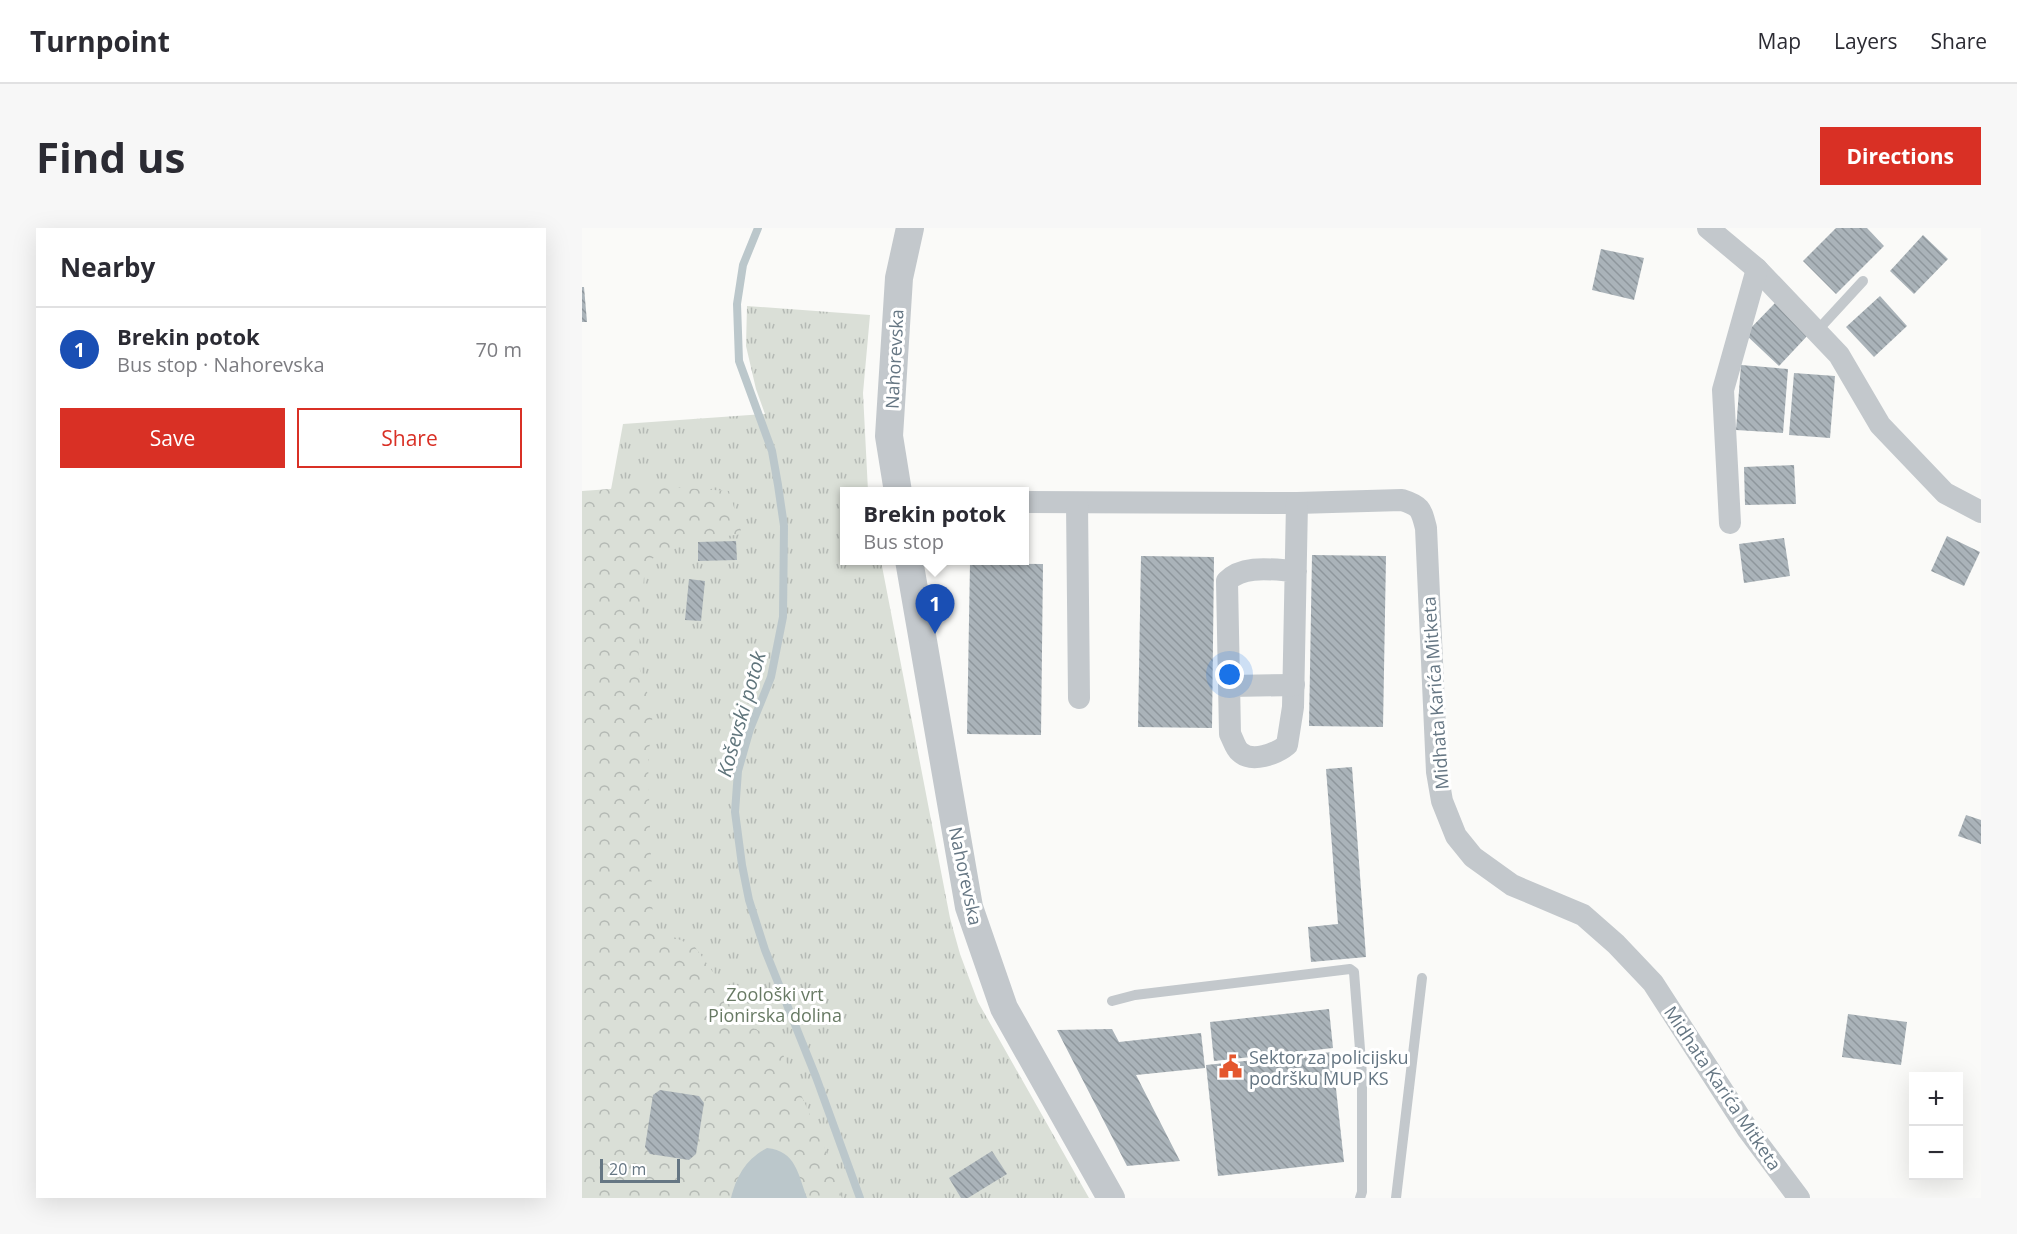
<!DOCTYPE html>
<meta charset="utf-8">
<style>
body{margin:0;font-family:"Open Sans",sans-serif;background:#f7f7f7;color:#2b2b33}
.controls{position:absolute;right:18px;bottom:18px;display:grid;overflow:hidden;border-radius:0px;box-shadow:0 6px 24px #0002}
.controls button{width:54px;height:54px;display:grid;place-items:center;padding:0;border:0;border-bottom:2px solid #e1e1e2;background:#fff;color:#2b2b33;font:30px sans-serif}
.scale{position:absolute;left:18px;bottom:15px;width:80px;box-sizing:border-box;padding-left:6px;border:3px solid #657683;border-top:0;font-size:16px;line-height:21px;white-space:nowrap;color:#657683;-webkit-text-stroke:4px #fff;paint-order:stroke}
.you{position:absolute;left:648px;top:447px;width:21px;height:21px;margin:-15px;border:4px solid #fff;border-radius:50%;background:#1a73e8;box-shadow:0 0 0 9px #1a73e833}
.badge{display:grid;place-items:center;width:39px;height:39px;border-radius:50%;background:#d93025;color:#fff;font-size:20px;font-weight:700}
.pin{position:absolute;translate:-50% -50px;filter:drop-shadow(0 2px 3px #0008)}
.pin::after{content:'';position:absolute;top:32px;width:21px;height:18px;background:inherit;clip-path:polygon(0 0,100% 0,50% 100%)}
.popup{position:absolute;left:258px;top:259px;width:189px;height:78px;box-sizing:border-box;display:grid;place-content:center;border-radius:0px;background:#fff;filter:drop-shadow(0 2px 4px #0005);font-size:20px;white-space:nowrap;color:#7c7c81}
.popup b{font-size:22px;color:#2b2b33}
.popup::after{content:'';position:absolute;left:50%;top:100%;margin-left:-12px;border:12px solid transparent;border-top-color:#fff}
.list{margin:0;padding:0;list-style:none}
h2{display:flex;justify-content:space-between;align-items:center;height:78px;margin:0;padding:0 24px;font-size:26px}
h2 small{font-size:20px;font-weight:400;color:#7c7c81}
.list li{display:grid;grid-template-columns:39px 1fr auto;gap:18px;align-items:center;box-sizing:border-box;height:84px;padding:0 24px;border-top:2px solid #e1e1e2}
.list b{display:block;font-size:22px;white-space:nowrap}
.list p{margin:0;font-size:20px;white-space:nowrap;color:#7c7c81}
.list em{font-size:20px;font-style:normal;color:#7c7c81}
.actions{display:flex;gap:12px;padding:18px 24px}
.actions a{flex:1;padding:14px 0;border:2px solid #d93025;border-radius:0px;text-align:center;font-size:21px;color:#d93025}
.actions .main{background:#d93025;color:#fff}
.map{position:relative;flex:none;width:1399px;height:970px;overflow:hidden;border-radius:0px}
header{display:flex;align-items:center;gap:36px;box-sizing:border-box;height:84px;padding:0 30px;background:#fff;border-bottom:2px solid #e1e1e2}
header strong{font-size:28px}
nav{display:flex;gap:33px;margin-inline-start:auto;font-size:21px}
.intro{display:flex;align-items:center;justify-content:space-between;box-sizing:border-box;height:144px;padding:0 36px}
h1{margin:0;font-size:42px}
.button{padding:15px 27px;border-radius:0px;background:#d93025;color:#fff;font-size:21px;font-weight:700}
main{display:flex;gap:36px;padding:0 36px}
aside{flex:1;background:#fff;border-radius:0px;box-shadow:0 6px 24px #0002}
.map>svg:first-child{display:block}
</style>
<header>
<strong>Turnpoint</strong>
<nav><a>Map</a><a>Layers</a><a>Share</a></nav>
</header>
<div class="intro"><h1>Find us</h1><a class="button">Directions</a></div>
<main>
<aside>
<h2>Nearby<small></small></h2>
<ul class="list">
<li><span class="badge" style="background:#1a4fb4">1</span><div><b>Brekin potok</b><p>Bus stop · Nahorevska</p></div><em>70 m</em></li>
</ul>
<div class="actions"><a class="main">Save</a><a>Share</a></div>
</aside>
<div class="map">
<svg width="1399" height="970" viewBox="0 0 1399 970">
<defs>
<pattern id="grass-tufts" width="24" height="20" patternUnits="userSpaceOnUse" patternTransform="scale(1.5)"><rect width="24" height="20" fill="#dadfd7"/><path d="M3 7l-1-3M5 7V3M7 7l1-3M15 17l-1-3M17 17v-4M19 17l1-3" fill="none" stroke="#b4b9b4"/></pattern>
<pattern id="forest-crowns" width="20" height="18" patternUnits="userSpaceOnUse" patternTransform="scale(1.5)"><rect width="20" height="18" fill="#dadfd7"/><path d="M2 6a3 3 0 1 1 6 0M12 15a3 3 0 1 1 6 0" fill="none" stroke="#b4b9b4"/></pattern>
<pattern id="building-back-hatch" width="6" height="6" patternUnits="userSpaceOnUse" patternTransform="scale(1.5)"><rect width="6" height="6" fill="#aab3b9"/><path d="M-1 5l2 2M0 0l6 6M5-1l2 2" fill="none" stroke="#8e969c"/></pattern>
</defs>
<rect width="100%" height="100%" fill="#fafaf8"/>
<path fill="url(#grass-tufts)" d="M165 78 288 87 281 165 286 263 263 264V332L299 333 368 690 378 726 396 774 507 970H4L0 945V420L41 196 183 186 174 161 164 118Z"/>
<path fill="url(#forest-crowns)" d="M70 258 147 263 160 306 108 313 63 334 56 435 71 483 66 534 71 699 113 719 171 800 194 811 242 918 260 970H225L212 936 150 966 149 970H0V263Z"/>
<path fill="#bbc7cb" d="M185 920C214 923 216 946 225 970H149C155 947 164 931 185 920Z"/>
<g fill="none" stroke-linecap="round" stroke-linejoin="round">
<path stroke="#bbc7cb" stroke-width="8" d="M176 0 161 37 155 76 157 133 190 223 196 257 202 298 201 389 189 449 168 501 156 543 153 584 160 637 167 672 183 722 234 849 278 970"/>
</g>
<g fill="url(#building-back-hatch)">
<path d="M1254 0H1285L1302 18 1254 66 1221 33Z"/>
<path d="M1341 7 1366 31 1332 66 1308 43Z"/>
<path d="M1019 21 1062 30 1052 72 1010 62Z"/>
<path d="M0 59H2L5 94H0Z"/>
<path d="M1298 68 1325 98 1292 129 1264 99Z"/>
<path d="M1194 74 1227 106 1197 138 1163 106Z"/>
<path d="M1159 137 1206 141 1201 205 1154 202Z"/>
<path d="M1212 145 1253 148 1248 210 1207 207Z"/>
<path d="M1212 237 1214 276 1163 277 1162 239Z"/>
<path d="M1365 308 1398 324 1382 358 1349 343Z"/>
<path d="M1202 310 1208 348 1162 355 1157 316Z"/>
<path d="M154 313 155 332 116 333V314Z"/>
<path d="M730 327 804 328 801 499 727 498Z"/>
<path d="M559 328 632 329 630 500 556 499Z"/>
<path d="M388 335 461 336 459 507 385 506Z"/>
<path d="M107 351 123 353 119 393 103 392Z"/>
<path d="M770 539 784 729 729 734 726 699 756 696 744 541Z"/>
<path d="M1384 587 1399 592V616L1376 608Z"/>
<path d="M747 781 751 820 632 833 628 794Z"/>
<path d="M1266 786 1325 794 1319 837 1260 829Z"/>
<path d="M530 801 537 814 619 805 623 840 554 847 598 933 545 938 475 802Z"/>
<path d="M750 824 762 934 636 948 624 837Z"/>
<path d="M78 862 117 868 122 875 114 926 107 932 68 926 63 919 71 867Z"/>
<path d="M410 923 425 946 386 970H379L367 950Z"/>
</g>
<g fill="none" stroke-linecap="round" stroke-linejoin="round">
<g stroke="#c3c8cc" stroke-width="10">
<path d="M1234 104 1281 53"/>
<path d="M530 773 553 767 768 741 772 744 780 847V964L778 970"/>
<path d="M814 970 840 750"/>
</g>
<g stroke="#c3c8cc" stroke-width="22">
<path d="M1126 0 1175 41 1257 127 1298 197 1363 265 1399 284"/>
<path d="M443 274 715 275 820 272C839 278 839 281 844 300L855 544 860 573 874 608 891 629 930 657 1001 687 1034 716 1071 755 1166 902 1217 970"/>
<path d="M495 275 497 470"/>
<path d="M1148 295 1141 162 1175 41"/>
<path d="M714 343C692 342 662 336 645 353L648 506C651 511 653 520 658 524 670 535 694 526 705 517L711 479 715 275"/>
<path d="M648 458 712 457"/>
</g>
<g stroke="#c3c8cc" stroke-width="28">
<path d="M316 264 307 208 317 50 328 0"/>
<path d="M327 332 387 679 422 780 529 970"/>
</g>
</g>
<defs>
<symbol id="civic-bare" viewBox="-9 -9 18 18"><path d="M-.6-6.5H3V-4.5H.6V-3L4-1V1h2V6H-6V1h2V-1L-.6-3ZM-1.2 2.5V6h2.4V2.5Z" fill="#e4572e" stroke="#fff" stroke-width="2.5" paint-order="stroke"/></symbol>
</defs>
<g fill-rule="evenodd">
<use href="#civic-bare" x="632" y="822" width="33" height="33"/>
</g>
<g text-anchor="middle" dominant-baseline="central" stroke-width="6" stroke-linejoin="round" paint-order="stroke">
<g font-size="18" fill="#657683" stroke="#fff">
<text transform="translate(312 131) rotate(-87)">Nahorevska</text>
<text transform="translate(853 465) rotate(-94)">Midhata Karića Mitketa</text>
<text transform="translate(384 648) rotate(78)">Nahorevska</text>
<text transform="translate(1141 860) rotate(56)">Midhata Karića Mitketa</text>
</g>
<g font-size="18" fill="#687a64" stroke="#fff">
<text x="193" y="766">Zoološki vrt<tspan x="193" dy="21">Pionirska dolina</tspan></text>
</g>
<g font-size="18" fill="#657683" stroke="#fff" text-anchor="start">
<text x="667" y="829">Sektor za policijsku<tspan x="667" dy="21">podršku MUP KS</tspan></text>
</g>
<g font-size="20" font-style="italic" fill="#60757c" stroke="#fff">
<text transform="translate(159 486) rotate(-74)">Koševski potok</text>
</g>
</g>
</svg>
<div class="controls">
<button>+</button>
<button>−</button>
</div>
<div class="scale">20 m</div>
<div class="you"></div>
<div class="pin badge" style="left:353px;top:406px;background:#1a4fb4">1</div>
<div class="popup"><b>Brekin potok</b>Bus stop</div>
</div>
</main>
